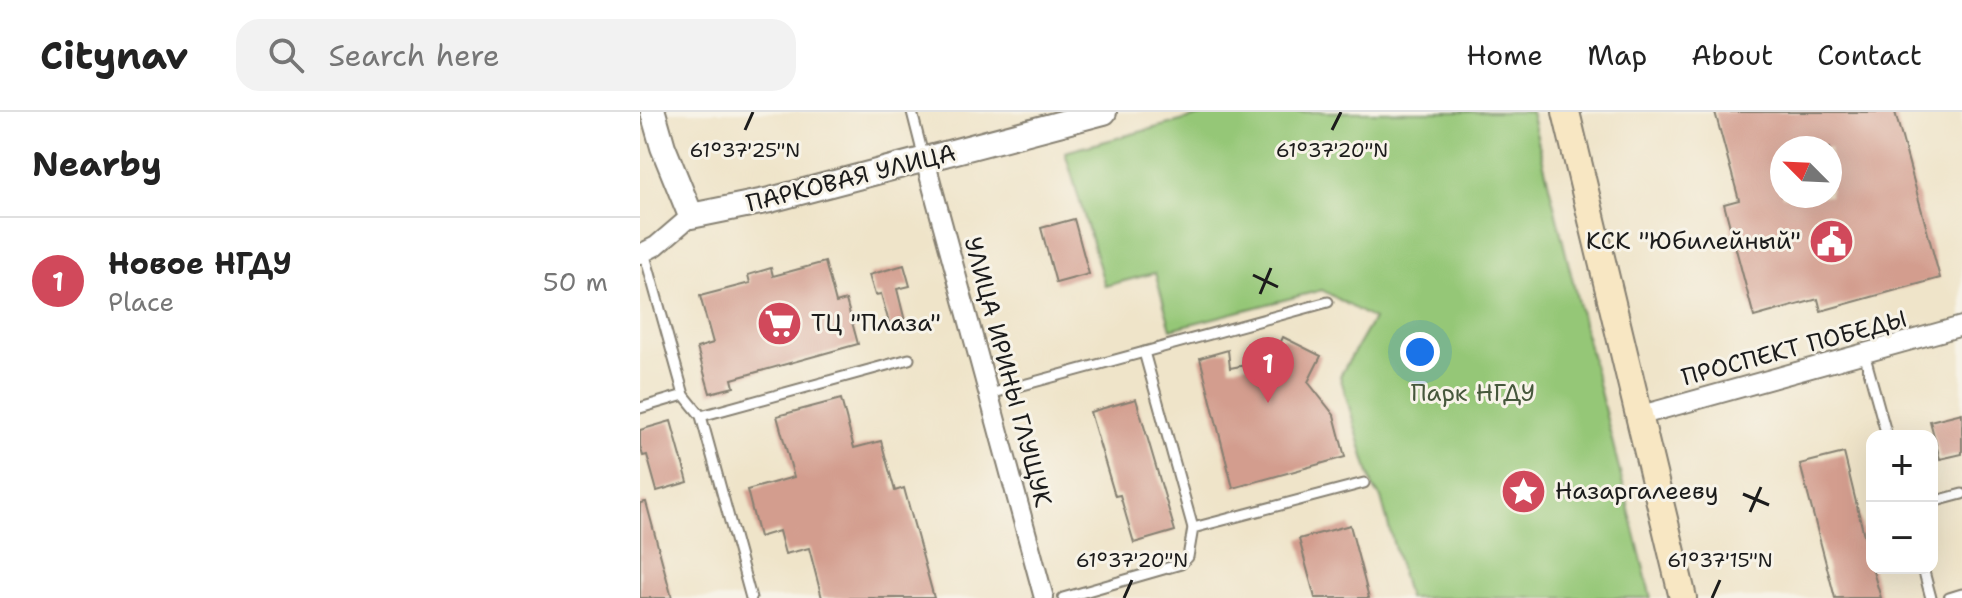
<!DOCTYPE html>
<meta charset="utf-8">
<style>
body{margin:0;font-family:"Shantell Sans",sans-serif;background:#f2f2f2;color:#222}
.controls{position:absolute;right:24px;bottom:24px;display:grid;overflow:hidden;border-radius:16px;box-shadow:0 8px 32px #0002}
.controls button{width:72px;height:72px;display:grid;place-items:center;padding:0;border:0;border-bottom:2px solid #e0e0e0;background:#fff;color:#222;font:40px sans-serif}
.compass{position:absolute;left:1130px;top:24px;width:72px;height:72px;border-radius:50%;background:#fff;box-shadow:0 8px 32px #0002;rotate:294deg}
.you{position:absolute;left:780px;top:240px;width:28px;height:28px;margin:-20px;border:6px solid #fff;border-radius:50%;background:#1a73e8;box-shadow:0 0 0 12px #1a73e833}
.badge{display:grid;place-items:center;width:52px;height:52px;border-radius:50%;background:#d1495b;color:#fff;font-size:26px;font-weight:700}
.pin{position:absolute;translate:-50% -66px;filter:drop-shadow(0 2px 4px #0008)}
.pin::after{content:'';position:absolute;top:42px;width:28px;height:24px;background:inherit;clip-path:polygon(0 0,100% 0,50% 100%)}
.list{margin:0;padding:0;list-style:none}
h2{display:flex;justify-content:space-between;align-items:center;height:104px;margin:0;padding:0 32px;font-size:34px}
h2 small{font-size:26px;font-weight:400;color:#767676}
.list li{display:grid;grid-template-columns:52px 1fr auto;gap:24px;align-items:center;box-sizing:border-box;height:128px;padding:0 32px;border-top:2px solid #e0e0e0}
.list b{display:block;font-size:30px;white-space:nowrap}
.list p{margin:0;font-size:26px;white-space:nowrap;color:#767676}
.list em{font-size:26px;font-style:normal;color:#767676}
.icon{flex:none;width:44px;height:44px;fill:none;stroke:currentColor;stroke-width:2;stroke-linecap:round;stroke-linejoin:round}
.map{position:relative;flex:none;width:1322px;height:486px;overflow:hidden}
header{display:flex;align-items:center;gap:48px;box-sizing:border-box;height:112px;padding:0 40px;background:#fff;border-bottom:2px solid #e0e0e0}
header strong{font-size:38px}
nav{display:flex;gap:44px;margin-inline-start:auto;font-size:28px}
.search{width:560px;height:72px;background:#f2f2f2;display:flex;align-items:center;gap:20px;box-sizing:border-box;padding:0 28px;border-radius:24px;color:#767676;font-size:30px}
main{display:flex}
aside{flex:1;background:#fff}
.map>svg:first-child{display:block}
</style>
<header>
<strong>Citynav</strong>
<div class="search"><svg class="icon" aria-label="search" viewBox="0 0 24 24"><circle cx="10" cy="10" r="6"/><path d="M15 15l6 6"/></svg>Search here</div>
<nav><a>Home</a><a>Map</a><a>About</a><a>Contact</a></nav>
</header>
<main>
<aside>
<h2>Nearby<small></small></h2>
<ul class="list">
<li><span class="badge">1</span><div><b>Новое НГДУ</b><p>Place</p></div><em>50 m</em></li>
</ul>
</aside>
<div class="map">
<svg width="1322" height="486" viewBox="0 0 1322 486">
<rect width="100%" height="100%" fill="#f7f3e8"/>
<filter id="ink" filterUnits="userSpaceOnUse"><feTurbulence type="fractalNoise" baseFrequency=".0125" numOctaves="2"/><feDisplacementMap in="SourceGraphic" scale="16" xChannelSelector="R" yChannelSelector="G"/><feConvolveMatrix kernelMatrix="1 2 1 2 8 2 1 2 1" color-interpolation-filters="sRGB"/></filter>
<filter id="wash" filterUnits="userSpaceOnUse"><feTurbulence type="fractalNoise" baseFrequency=".006" numOctaves="4" result="noise"/><feDisplacementMap in="SourceGraphic" scale="32" xChannelSelector="R" yChannelSelector="G"/><feGaussianBlur stdDeviation="1.8" result="paint"/><feColorMatrix in="noise" values="0 0 0 0 0 0 0 0 0 0 0 0 0 0 0 0 0 1.4 0 .05"/><feComposite in="paint" operator="in"/></filter>
<g filter="url(#wash)">
<rect width="100%" height="100%" fill="#efe4c9"/>
<path fill="#95c777" stroke="#58724a" stroke-width="2" d="M574 0H891L1011 486H768L741 386 733 375 700 264 733 207 682 178 531 217 515 161 465 174 425 40Z"/>
<g id="blocks">
<g fill="#d39d8e" fill-rule="evenodd">
<path d="M1075 0H1255L1300 166 1181 199 1178 187 1114 205 1084 92 1099 88ZM1142 36H1190V84H1142Z"/>
<path d="M434 107 449 162 416 171 401 116Z"/>
<path d="M185 150 196 191 206 188 218 232 92 267 94 275 70 281 57 236 73 231 60 184 110 171 108 163 131 156 133 164Z"/>
<path d="M264 153 270 174 257 177 266 213 251 218 241 182 235 183 229 163Z"/>
<path d="M643 225 681 244 668 270 694 303 705 345 593 376 560 246 588 238 590 256 616 251H631Z"/>
<path d="M201 287 214 336 241 329 255 379 264 376 294 486H182L169 436 145 442 139 419 119 425 107 378 154 365 137 304Z"/>
<path d="M496 287 535 419 494 431 480 383 475 384 450 300Z"/>
<path d="M1322 301V342L1300 347 1290 309Z"/>
<path d="M31 309 48 370 17 379 7 343 3 344 0 334V318Z"/>
<path d="M1204 341 1232 456 1241 486H1195L1160 352Z"/>
<path d="M6 390 32 486H0V391Z"/>
<path d="M710 413 729 486H675L659 427Z"/>
</g>
</g>
</g>
<g filter="url(#ink)">
<use href="#blocks" fill-opacity="0" stroke="#868072" stroke-width="2"/>
<g fill="none" stroke-linecap="round" stroke-linejoin="round">
<defs>
<g id="service">
<path d="M272 0 284 47"/>
<path d="M4 140 44 283 61 304 111 486"/>
<path d="M1224 241 1247 324"/>
<path d="M350 282 688 190"/>
<path d="M0 296 44 283"/>
<path d="M61 304 269 247"/>
<path d="M1292 390 1322 382"/>
<path d="M553 416 724 371"/>
<path d="M1283 456 1291 486"/>
<path d="M423 486 541 452 548 445 553 416 504 240"/>
<path d="M1309 486 1322 482"/>
</g>
<g id="minor">
<path d="M285 48 404 486"/>
<path d="M0 142 16 134 51 104"/>
<path d="M998 304 1322 214"/>
</g>
<path id="tertiary" d="M13 0 23 35 51 104 130 88 464 0"/>
<path id="secondary" d="M926 0 1043 486"/>
</defs>
<use href="#service" stroke="#868072" stroke-width="13"/>
<use href="#minor" stroke="#868072" stroke-width="22"/>
<use href="#tertiary" stroke="#868072" stroke-width="28"/>
<use href="#secondary" stroke="#868072" stroke-width="30"/>
<use href="#service" stroke="#fff" stroke-width="9"/>
<use href="#minor" stroke="#fff" stroke-width="18"/>
<use href="#tertiary" stroke="#fff" stroke-width="24"/>
<use href="#secondary" stroke="#f8e7c3" stroke-width="26"/>
</g>
</g>
<path fill="none" stroke="#1c1c1c" stroke-width="3" d="M105 18 113 0M692 18 701 0M613 163 638 175M620 182 631 156M1103 382 1129 393M1110 400 1121 375M484 486 492 468M1072 486 1080 468"/>
<defs>
<symbol id="civic-disc" viewBox="-11 -11 22 22"><circle r="9.5" fill="#d1495b" stroke="#f7f3e8"/><path d="M-.6-6.5H3V-4.5H.6V-3L4-1V1h2V6H-6V1h2V-1L-.6-3ZM-1.2 2.5V6h2.4V2.5Z" fill="#fff"/></symbol>
<symbol id="supermarket-disc" viewBox="-11 -11 22 22"><circle r="9.5" fill="#d1495b" stroke="#f7f3e8"/><path d="M-6-5.5h2.5l.6 2H6L4.5 2H-2.5L-4.4-4H-6ZM-1.5 3.2a1.3 1.3 0 1 0 .1 0ZM3 3.2a1.3 1.3 0 1 0 .1 0Z" fill="#fff"/></symbol>
<symbol id="sight-disc" viewBox="-11 -11 22 22"><circle r="9.5" fill="#d1495b" stroke="#f7f3e8"/><path d="M0-6L1.8-2.2L6-1.7L2.9 1.2L3.7 5.4L0 3.3L-3.7 5.4L-2.9 1.2L-6-1.7L-1.8-2.2Z" fill="#fff"/></symbol>
</defs>
<g fill-rule="evenodd">
<use href="#civic-disc" x="1166" y="104" width="51" height="51"/>
<use href="#supermarket-disc" x="114" y="186" width="51" height="51"/>
<use href="#sight-disc" x="858" y="354" width="51" height="51"/>
</g>
<g text-anchor="middle" dominant-baseline="central" stroke-width="6" stroke-linejoin="round" paint-order="stroke">
<g font-size="24" fill="#1c1c1c" stroke="#f7f3e8">
<text transform="translate(211 66) rotate(-14)">ПАРКОВАЯ УЛИЦА</text>
<text transform="translate(1154 236) rotate(-15)">ПРОСПЕКТ ПОБЕДЫ</text>
<text transform="translate(368 260) rotate(75)">УЛИЦА ИРИНЫ ГЛУЩУК</text>
</g>
<g font-size="24" fill="#1c1c1c" stroke="#f7f3e8" text-anchor="start">
<text x="1161" y="129" text-anchor="end">КСК "Юбилейный"</text>
<text x="171" y="211">ТЦ "Плаза"</text>
<text x="915" y="379">Назаргалееву</text>
</g>
<g font-size="24" fill="#46583c" stroke="#f7f3e8">
<text x="833" y="281">Парк НГДУ</text>
</g>
</g>
<g font-size="20" text-anchor="middle" fill="#1c1c1c" stroke="#f7f3e8" stroke-width="6" stroke-linejoin="round" paint-order="stroke">
<text x="105" y="45">61°37'25"N</text>
<text x="692" y="45">61°37'20"N</text>
<text x="492" y="455">61°37'20"N</text>
<text x="1080" y="455">61°37'15"N</text>
</g>
</svg>
<div class="controls">
<button>+</button>
<button>−</button>
</div>
<svg class="compass" viewBox="-18 -18 36 36"><path d="M0-13l5 13h-10z" fill="#e53935"/><path d="M0 13l5-13h-10z" fill="#767676"/></svg>
<div class="you"></div>
<div class="pin badge" style="left:628px;top:291px">1</div>
</div>
</main>
